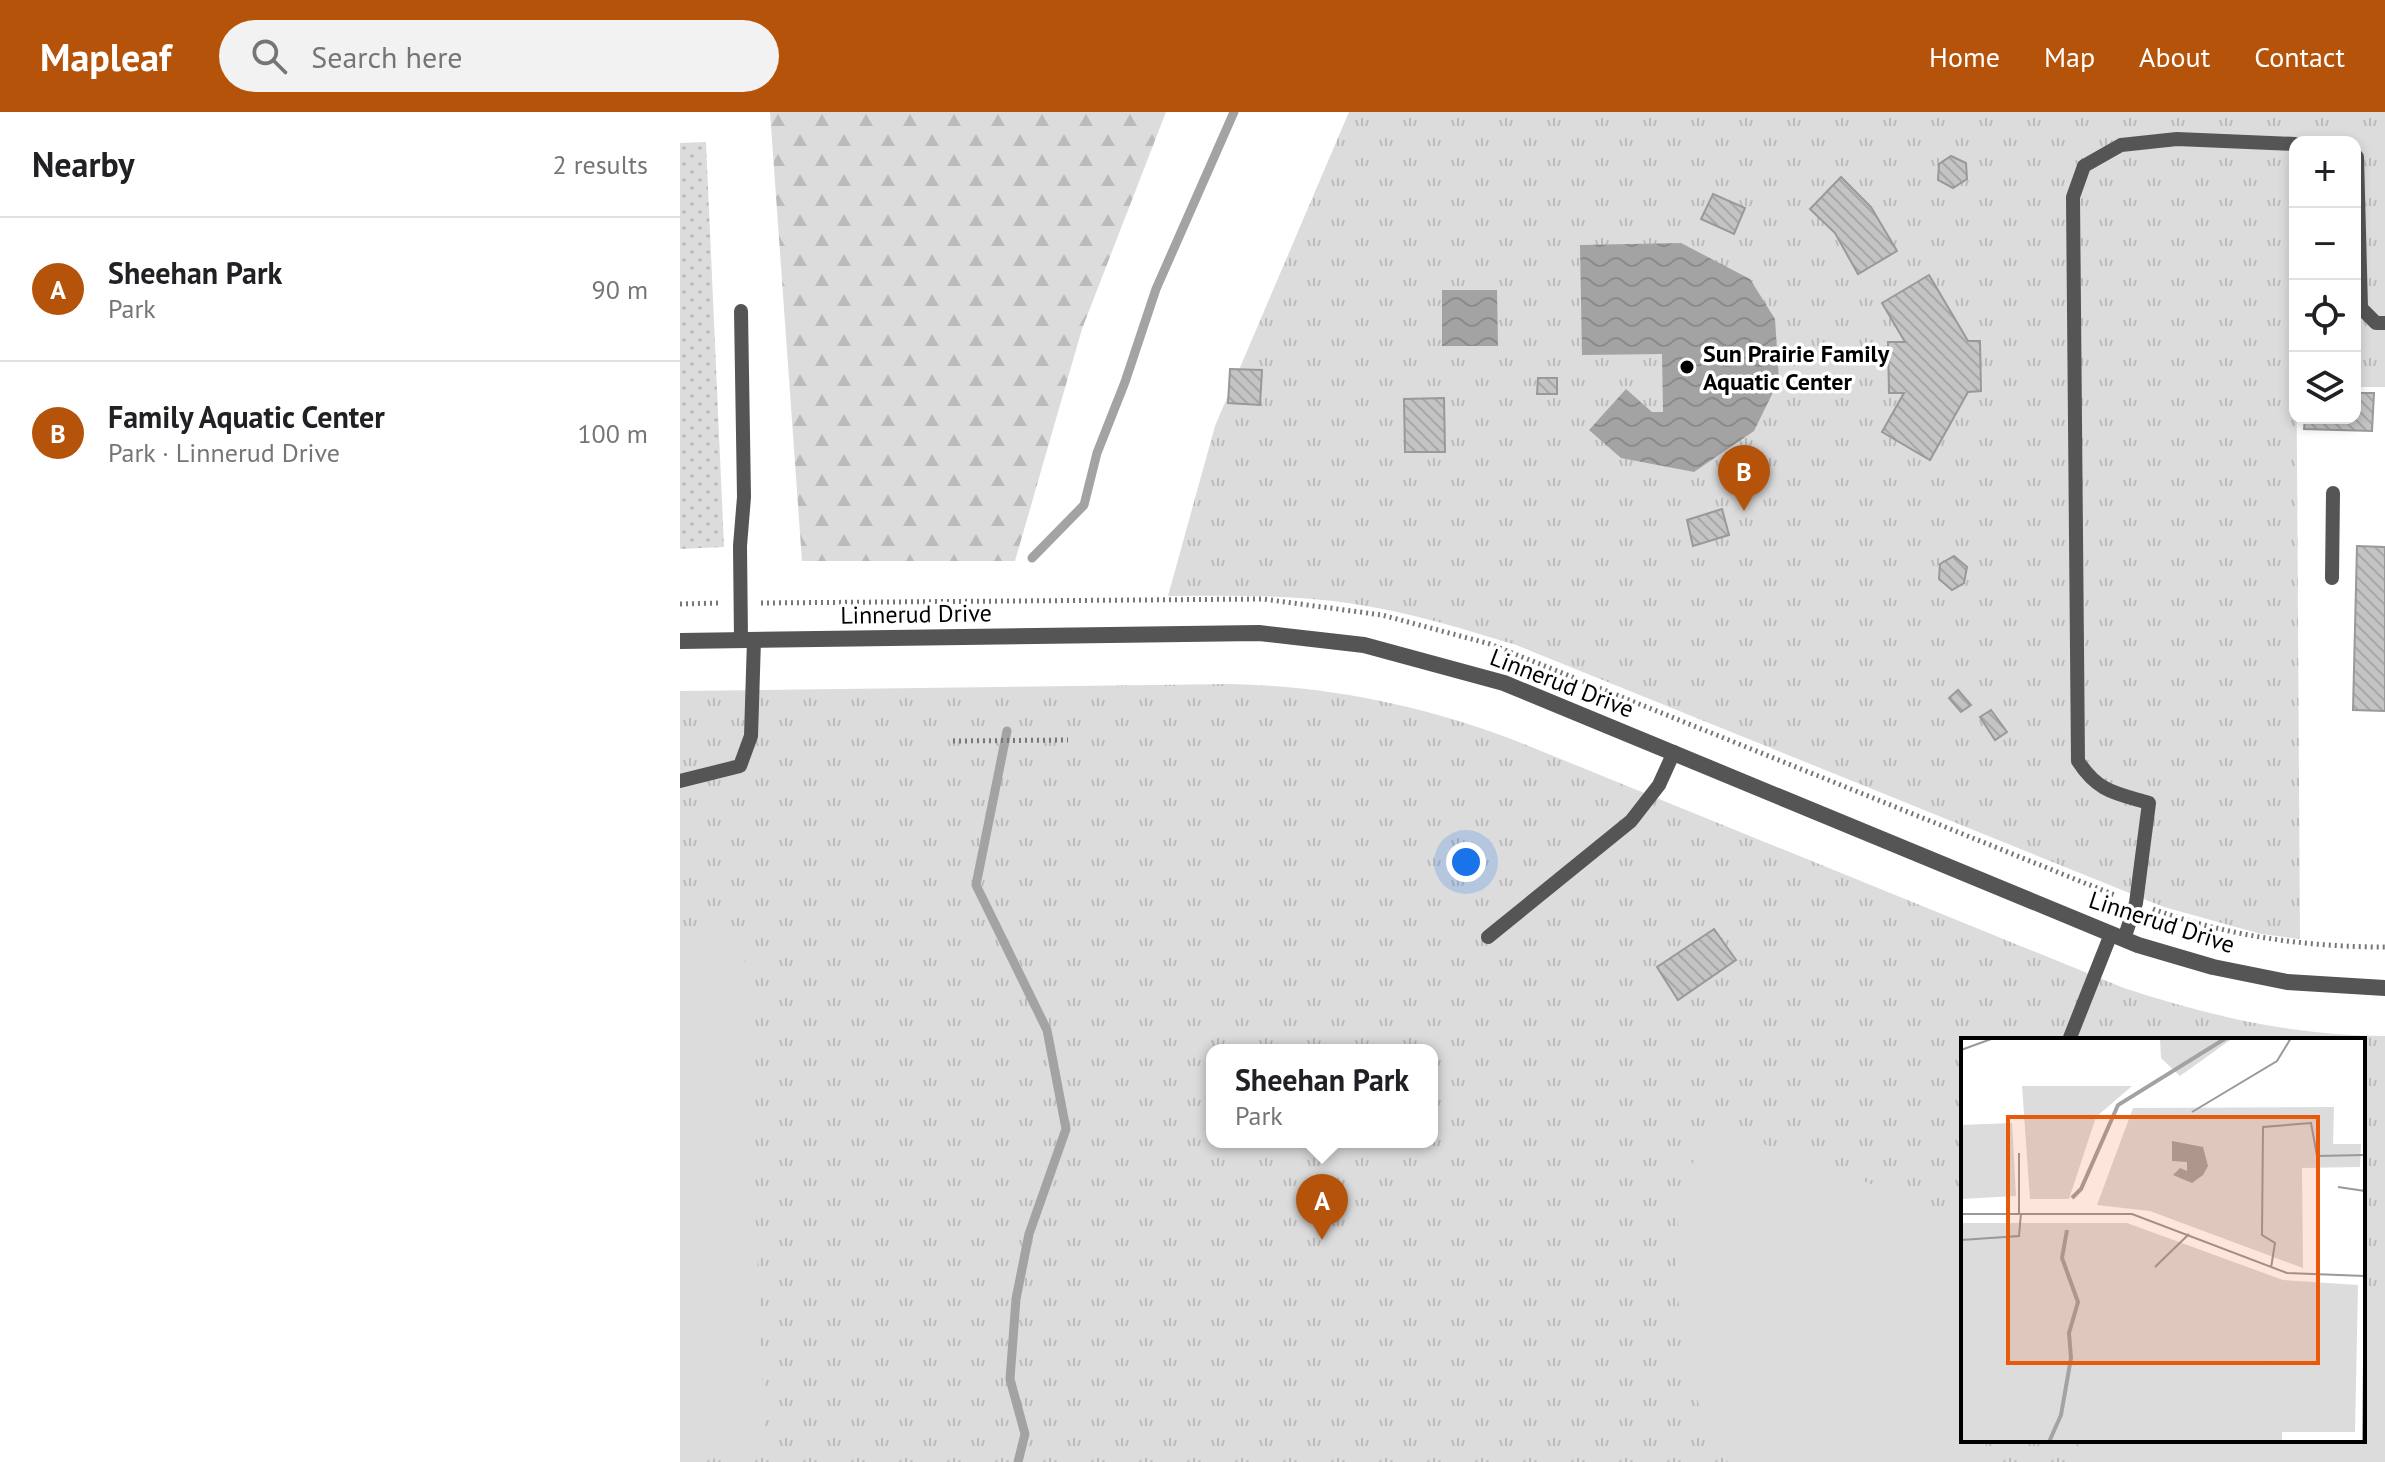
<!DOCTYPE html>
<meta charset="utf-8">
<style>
body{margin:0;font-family:"PT Sans",sans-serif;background:#f2f2f2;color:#202124}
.controls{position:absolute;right:24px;top:24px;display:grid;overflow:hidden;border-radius:16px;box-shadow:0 4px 12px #0003}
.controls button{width:72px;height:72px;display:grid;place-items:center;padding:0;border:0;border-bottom:2px solid #e0e0e0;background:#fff;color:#202124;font:40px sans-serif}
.you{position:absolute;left:786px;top:750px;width:28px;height:28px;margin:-20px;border:6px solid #fff;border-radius:50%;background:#1a73e8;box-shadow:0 0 0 12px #1a73e833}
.badge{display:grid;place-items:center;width:52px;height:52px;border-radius:50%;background:#b45309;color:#fff;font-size:26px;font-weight:700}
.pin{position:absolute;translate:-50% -66px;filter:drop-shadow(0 2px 4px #0008)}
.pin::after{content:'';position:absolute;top:42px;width:28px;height:24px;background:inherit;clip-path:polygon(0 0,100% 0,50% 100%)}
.popup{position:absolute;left:526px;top:932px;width:232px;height:104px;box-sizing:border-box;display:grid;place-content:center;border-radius:16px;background:#fff;filter:drop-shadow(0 2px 6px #0005);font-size:26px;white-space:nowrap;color:#757577}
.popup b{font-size:30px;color:#202124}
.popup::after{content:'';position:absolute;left:50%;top:100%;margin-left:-16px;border:16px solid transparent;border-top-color:#fff}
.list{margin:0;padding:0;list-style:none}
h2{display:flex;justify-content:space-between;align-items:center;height:104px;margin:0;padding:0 32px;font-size:34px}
h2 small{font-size:26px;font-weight:400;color:#757577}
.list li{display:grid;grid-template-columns:52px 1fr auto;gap:24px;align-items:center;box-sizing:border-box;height:144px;padding:0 32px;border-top:2px solid #e0e0e0}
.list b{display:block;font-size:30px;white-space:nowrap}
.list p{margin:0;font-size:26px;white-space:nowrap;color:#757577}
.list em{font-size:26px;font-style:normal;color:#757577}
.icon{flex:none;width:44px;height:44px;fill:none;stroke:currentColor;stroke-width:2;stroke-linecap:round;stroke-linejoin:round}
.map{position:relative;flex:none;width:1705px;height:1350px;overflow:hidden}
header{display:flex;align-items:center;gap:48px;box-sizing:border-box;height:112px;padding:0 40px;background:#b45309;color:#fff}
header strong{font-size:38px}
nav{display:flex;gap:44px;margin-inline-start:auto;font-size:28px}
.search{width:560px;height:72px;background:#f2f2f2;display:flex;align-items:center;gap:20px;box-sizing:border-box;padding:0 28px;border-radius:44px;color:#757577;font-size:30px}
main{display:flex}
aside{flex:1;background:#fff}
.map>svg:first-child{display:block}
</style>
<header>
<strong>Mapleaf</strong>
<div class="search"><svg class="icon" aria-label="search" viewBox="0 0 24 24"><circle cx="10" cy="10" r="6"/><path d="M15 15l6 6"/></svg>Search here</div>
<nav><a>Home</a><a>Map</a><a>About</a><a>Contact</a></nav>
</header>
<main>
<aside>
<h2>Nearby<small>2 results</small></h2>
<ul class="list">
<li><span class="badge">A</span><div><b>Sheehan Park</b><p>Park</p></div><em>90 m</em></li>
<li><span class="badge">B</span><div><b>Family Aquatic Center</b><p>Park · Linnerud Drive</p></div><em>100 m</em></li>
</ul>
</aside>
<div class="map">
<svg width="1705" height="1350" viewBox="0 0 1705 1350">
<defs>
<pattern id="grass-dots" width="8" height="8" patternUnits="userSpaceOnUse" patternTransform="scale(2)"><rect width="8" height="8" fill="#dcdcdc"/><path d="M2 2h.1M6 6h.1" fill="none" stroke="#bbb" stroke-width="1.8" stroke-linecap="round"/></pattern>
<pattern id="forest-firs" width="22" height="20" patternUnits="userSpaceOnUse" patternTransform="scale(2)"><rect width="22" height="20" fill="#dcdcdc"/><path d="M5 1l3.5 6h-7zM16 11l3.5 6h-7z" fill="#bbb"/></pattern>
<pattern id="park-tufts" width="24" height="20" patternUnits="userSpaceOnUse" patternTransform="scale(2)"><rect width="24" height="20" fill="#dcdcdc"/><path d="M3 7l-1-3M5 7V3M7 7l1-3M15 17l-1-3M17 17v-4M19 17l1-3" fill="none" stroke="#bbb"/></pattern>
<pattern id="water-waves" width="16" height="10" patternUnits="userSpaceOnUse" patternTransform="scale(2)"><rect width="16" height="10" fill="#a3a3a3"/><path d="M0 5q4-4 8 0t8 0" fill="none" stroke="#8b8b8b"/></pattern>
<pattern id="building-back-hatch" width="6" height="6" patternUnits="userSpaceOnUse" patternTransform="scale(2)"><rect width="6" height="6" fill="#c4c4c4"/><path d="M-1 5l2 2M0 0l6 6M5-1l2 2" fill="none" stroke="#a7a7a7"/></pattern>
</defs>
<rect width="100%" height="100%" fill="#fff"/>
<path fill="url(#grass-dots)" d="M26 30 44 435 0 437V31Z"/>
<path fill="url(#forest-firs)" d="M90 0H486L402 217 335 449H122Z"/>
<g fill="url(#park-tufts)" fill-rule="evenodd">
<path d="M669 0H1705V275H1675V30H1615L1620 827 1581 822 1484 795 836 533C783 517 729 500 674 492 613 482 550 484 488 484L535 314Z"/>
<path d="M549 572C648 574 741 593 834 628L1444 876C1528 904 1616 924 1705 924V1350H0V579ZM1283 928H1683V1328H1283ZM532 938H752V1030H532Z"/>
</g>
<g fill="#dcdcdc">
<path d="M63 816 86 1346 0 1347V819Z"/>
<path d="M1032 1013 1283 1106V1328H1308L1299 1350H1048L1023 1310 1001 1222 995 1135 1004 1068Z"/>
<path d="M1705 1183V1350H1404L1397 1328H1683V1192Z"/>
</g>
<g fill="url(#water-waves)">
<path d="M1001 131 1070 167 1095 207 1099 268 1074 319 1014 360 941 346 909 318 946 277 972 300H983L982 242 902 243 900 133Z"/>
<path d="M762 178H817L818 234H762Z"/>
</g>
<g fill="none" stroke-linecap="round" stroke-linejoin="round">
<g stroke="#a3a3a3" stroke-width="9">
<path d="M352 446 404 393 417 341 445 270 476 177 554 0"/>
<path d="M327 619 296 773 367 918 386 1017 349 1122 336 1187 330 1267 345 1322 338 1350"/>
</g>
</g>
<g fill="url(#building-back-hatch)" stroke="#999" stroke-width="2">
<path d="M1271 44 1286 51 1287 67 1273 76 1258 68 1259 52Z"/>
<path d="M1161 65 1191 95 1217 139 1178 162 1155 121 1130 97Z"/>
<path d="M1033 82 1065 96 1054 122 1021 107Z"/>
<path d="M1249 163 1288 229H1300L1301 279 1288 280 1250 348 1202 320 1224 281H1209L1208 230H1225L1202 191Z"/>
<path d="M550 257 582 258 580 293 548 291Z"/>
<path d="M858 266H877V282H857Z"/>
<path d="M1675 281H1694L1692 319 1624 317 1625 306H1675Z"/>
<path d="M764 286 765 340H725L724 287Z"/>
<path d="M1042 397 1049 423 1013 434 1007 408Z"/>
<path d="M1677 434 1705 435V599L1673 598Z"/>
<path d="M1274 444 1287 455 1284 471 1272 478 1259 467 1260 452Z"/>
<path d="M1278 578 1291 593 1281 600 1269 586Z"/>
<path d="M1311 598 1327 620 1315 628 1300 605Z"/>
<path d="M1034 817 1056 848 998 888 977 855Z"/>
</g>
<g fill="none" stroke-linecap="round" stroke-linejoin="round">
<g stroke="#777" stroke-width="5" stroke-dasharray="2 4" stroke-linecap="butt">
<path d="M81 491 583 487 702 503 810 532 1437 784"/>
<path d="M0 492 39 491"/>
<path d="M273 629 388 628"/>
<path d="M1473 797C1547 824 1626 835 1705 835"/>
</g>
<g stroke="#555" stroke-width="14">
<path d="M1675 43 1677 45 1681 196 1696 211H1705"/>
<path d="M61 199 64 385 60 434 61 528"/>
<path d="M1652 466 1653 381"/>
<path d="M0 669 60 654 71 624 74 528"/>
<path d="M808 825 951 709 979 673 994 640"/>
<path d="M1444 827 1456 791 1469 691C1435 681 1418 680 1398 649L1393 85 1404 54 1441 33 1497 27 1615 32"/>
<path d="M1389 928 1431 822"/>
</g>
<path stroke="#555" stroke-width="16" d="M0 529 579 521 684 533 824 571 1458 833 1533 855 1607 870 1705 876"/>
</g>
<circle fill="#000" stroke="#fff" stroke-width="3" cx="1007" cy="255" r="8"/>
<g text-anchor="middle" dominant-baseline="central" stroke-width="7" stroke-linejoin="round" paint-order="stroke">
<g font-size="24" font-weight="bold" fill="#000" stroke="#fff" text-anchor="start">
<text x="1023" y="241">Sun Prairie Family<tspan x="1023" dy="28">Aquatic Center</tspan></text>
</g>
<g font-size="24" fill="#000" stroke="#fff">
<text transform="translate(236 502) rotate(-1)">Linnerud Drive</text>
<text transform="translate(882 571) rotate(21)">Linnerud Drive</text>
<text transform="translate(1482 810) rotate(18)">Linnerud Drive</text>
</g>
</g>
<g transform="translate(1281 926)">
<rect width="404" height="404" fill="#fff"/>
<path d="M51 85 55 158 0 161V87Z" fill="#dcdcdc"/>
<path d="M61 48H171L135 79 108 161H69Z" fill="#dcdcdc"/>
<path d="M272 0 219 38 200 20 199 1ZM373 69 372 106H400L399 129 341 130 342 230 189 173 136 167 172 70ZM0 185H166L322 242 397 247 394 394H321V404H0Z" fill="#dcdcdc"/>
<path d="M58 228 63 324 1 325 0 230ZM235 263 296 286 272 352 246 337 233 318 228 286ZM361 293 390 360 381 364H348L333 358 315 347 300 318Z" fill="#dcdcdc"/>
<path d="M211 103 242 109 247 128 242 137 231 145 212 137 219 130 226 133V124L211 123Z" fill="#a3a3a3"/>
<path fill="none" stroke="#a3a3a3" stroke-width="4" d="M111 160 120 151 157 67 265 0M88 404 100 377 110 320 108 295 117 264 101 220 106 192"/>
<path fill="none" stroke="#999" stroke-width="2" d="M0 12 33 0M231 74 316 23 330 0M58 115V175M377 149 404 153M0 176H171L326 235 404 238M0 202 58 198 60 175M194 229 228 196M310 230 314 205 301 197 302 89 350 85 356 118 404 117M402 404 404 246"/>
<path fill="#e8590c" fill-opacity="0.15" stroke="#e8590c" stroke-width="4" d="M47 79H357V325H47Z"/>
<rect width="404" height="404" fill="none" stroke="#000" stroke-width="4"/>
</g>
</svg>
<div class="controls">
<button>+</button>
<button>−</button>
<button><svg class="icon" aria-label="locate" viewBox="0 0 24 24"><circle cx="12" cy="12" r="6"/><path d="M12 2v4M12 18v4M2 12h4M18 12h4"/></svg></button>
<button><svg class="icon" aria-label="layers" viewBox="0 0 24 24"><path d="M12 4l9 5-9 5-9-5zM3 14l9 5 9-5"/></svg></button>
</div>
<div class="you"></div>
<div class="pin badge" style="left:642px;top:1128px">A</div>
<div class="popup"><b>Sheehan Park</b>Park</div>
<div class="pin badge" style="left:1064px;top:399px">B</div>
</div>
</main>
